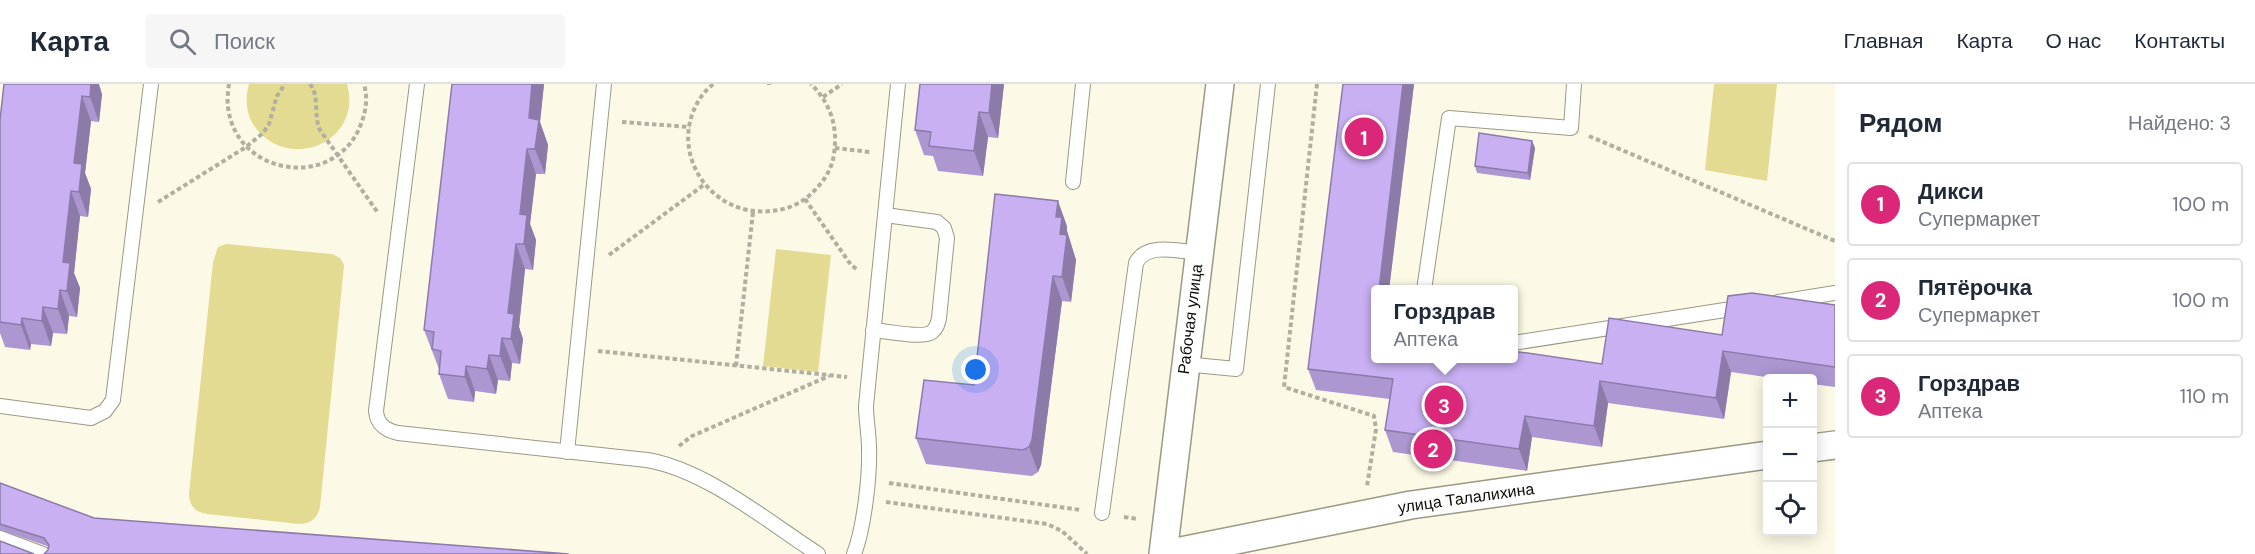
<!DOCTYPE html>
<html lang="ru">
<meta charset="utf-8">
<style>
body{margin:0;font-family:"DM Sans",sans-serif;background:#f6f6f7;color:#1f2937}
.controls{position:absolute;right:18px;bottom:18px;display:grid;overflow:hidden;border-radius:6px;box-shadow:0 3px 15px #0003}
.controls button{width:54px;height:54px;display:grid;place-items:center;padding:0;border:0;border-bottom:2px solid #e0e1e3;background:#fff;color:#1f2937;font:30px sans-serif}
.you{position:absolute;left:976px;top:286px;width:21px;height:21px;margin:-15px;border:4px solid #fff;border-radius:50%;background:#1a73e8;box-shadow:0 0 0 9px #1a73e833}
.badge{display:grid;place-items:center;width:39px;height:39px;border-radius:50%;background:#db2777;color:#fff;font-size:20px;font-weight:700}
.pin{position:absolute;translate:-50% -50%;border:3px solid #fff;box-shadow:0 2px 6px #0006}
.popup{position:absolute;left:1371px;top:201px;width:147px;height:78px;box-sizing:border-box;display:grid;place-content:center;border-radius:6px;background:#fff;filter:drop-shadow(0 2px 4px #0005);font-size:20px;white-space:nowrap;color:#747a83}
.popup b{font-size:22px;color:#1f2937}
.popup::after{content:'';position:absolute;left:50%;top:100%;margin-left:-12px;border:12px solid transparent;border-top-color:#fff}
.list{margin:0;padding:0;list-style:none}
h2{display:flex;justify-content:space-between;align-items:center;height:78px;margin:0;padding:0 24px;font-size:26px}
h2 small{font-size:20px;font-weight:400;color:#747a83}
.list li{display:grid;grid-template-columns:39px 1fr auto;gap:18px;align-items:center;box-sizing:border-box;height:84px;margin:0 12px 12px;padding:0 12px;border:2px solid #e0e1e3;border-radius:6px}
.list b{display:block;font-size:22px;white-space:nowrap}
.list p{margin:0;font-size:20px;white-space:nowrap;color:#747a83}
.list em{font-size:20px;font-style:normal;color:#747a83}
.icon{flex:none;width:33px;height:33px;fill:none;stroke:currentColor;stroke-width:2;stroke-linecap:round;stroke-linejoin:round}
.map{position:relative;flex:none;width:1835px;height:470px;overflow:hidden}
header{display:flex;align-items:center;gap:36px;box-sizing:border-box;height:84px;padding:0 30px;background:#fff;border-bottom:2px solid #e0e1e3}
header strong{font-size:28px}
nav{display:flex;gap:33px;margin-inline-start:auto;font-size:21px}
.search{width:420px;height:54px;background:#f6f6f7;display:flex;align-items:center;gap:15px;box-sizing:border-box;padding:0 21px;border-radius:6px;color:#747a83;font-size:22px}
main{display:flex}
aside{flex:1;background:#fff}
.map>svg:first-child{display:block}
</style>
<header>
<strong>Карта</strong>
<div class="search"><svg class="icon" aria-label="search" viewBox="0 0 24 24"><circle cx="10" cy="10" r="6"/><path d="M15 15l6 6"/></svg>Поиск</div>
<nav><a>Главная</a><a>Карта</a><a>О нас</a><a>Контакты</a></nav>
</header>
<main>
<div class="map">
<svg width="1835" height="470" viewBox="0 0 1835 470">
<rect width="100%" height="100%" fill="#fcfae6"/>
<g fill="#e3db91">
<path d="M249 0H347C364 58 286 91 253 40 246 29 245 13 249 0Z"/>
<path d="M1714 0H1777L1767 97 1705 86Z"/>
<path d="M226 160 332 170 340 174 344 181 320 423C317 435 312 439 299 440L207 430C195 428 189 422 189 409L213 178 218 163Z"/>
<path d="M776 165 831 171 818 288 763 282Z"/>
</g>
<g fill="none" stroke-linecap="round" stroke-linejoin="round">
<defs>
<g id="lane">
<path d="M417 0 376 327C377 340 385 346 398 349L647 376C706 386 767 437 818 470"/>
<path d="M1073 98 1083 0"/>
<path d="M1424 206 1449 34 1571 44 1574 0"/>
<path d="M1778 218 1835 209"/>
<path d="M873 246C886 247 923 255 932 248 937 244 938 239 939 234L947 154 944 144 937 138 885 131"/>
<path d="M1513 259 1744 223"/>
<path d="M1184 280 1236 285 1268 0"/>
<path d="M0 322 91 334 105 327 113 316 151 0"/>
<path d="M567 368 604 0"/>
<path d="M1102 429 1136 179C1146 158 1179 167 1198 169"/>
<path d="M0 454 43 470"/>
<path d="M854 470C864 444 870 392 869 364 869 350 866 336 866 322L898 0"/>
</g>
<g id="street">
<path d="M1812 364 1835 361"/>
<path d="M1163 470 1220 0"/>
<path d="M1166 470 1411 421 1768 371"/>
</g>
</defs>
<use href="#lane" stroke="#9a9986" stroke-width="16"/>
<use href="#street" stroke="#9a9986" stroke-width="30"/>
<g stroke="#b1afa0" stroke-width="4" stroke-dasharray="4.5 3" stroke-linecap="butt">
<path d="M229 0C228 7 227 16 228 23 236 93 336 107 361 40 366 27 368 14 364 0"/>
<path d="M310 0C320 13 313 31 320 46L378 129"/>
<path d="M713 0C709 4 704 8 701 13 665 66 710 134 771 127 786 126 801 120 812 109 823 98 832 86 834 70 838 43 831 20 811 0"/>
<path d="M1317 0 1284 303 1374 332 1376 345 1367 402"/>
<path d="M769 1V0"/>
<path d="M823 13 842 0"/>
<path d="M622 38 690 43"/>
<path d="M1589 52 1835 157"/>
<path d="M835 64 870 68"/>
<path d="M805 115 851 181 858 186"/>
<path d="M158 118 246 63 263 49 269 40 277 12 285 0"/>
<path d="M609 171 705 100"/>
<path d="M598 267 847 293"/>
<path d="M736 282 753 128"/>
<path d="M679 362 692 352 829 292"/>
<path d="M889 399 1081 426"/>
<path d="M886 418 1047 440 1062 447 1087 470"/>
<path d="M1124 433 1138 435"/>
</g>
<use href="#lane" stroke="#fff" stroke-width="14"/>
<use href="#street" stroke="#fff" stroke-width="27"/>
</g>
<g fill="#ac97d0">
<path d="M4 0 102 10 99 38 91 37 85 89 91 105 88 133 80 132 74 189 80 204 77 233 69 232 67 250 53 249 51 262 31 260 30 266 5 263 0 249V36Z"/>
<path d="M452 0H544L540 38 548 61 545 90H536L530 140 536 156 533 186 525 185 519 243 523 255 520 280 512 279 510 297 498 296 496 310 475 307 474 318 448 315 439 290V285L424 246Z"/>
<path d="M920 0H1004L998 54 988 53 983 92 938 87 933 72 924 71 915 46Z"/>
<path d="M1414 0 1389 206H1375V274L1602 280 1722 251 1835 221V303L1812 300V294H1773L1731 288 1724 335 1608 319 1602 363 1532 353 1527 387 1393 368 1385 346 1390 315 1316 306 1308 285Z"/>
<path d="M1532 57 1535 64 1530 96 1477 89 1475 82Z"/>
<path d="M1067 142V147L1076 176 1071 218 1062 217 1041 381 1038 388 1032 392 926 380 916 354 974 301Z"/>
<path d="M0 399 94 434 48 466 49 464 47 462 0 446Z"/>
</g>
<g fill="#8c7ba9">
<path d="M91 0H99L102 10 99 38 90 13Z"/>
<path d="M532 0H544L540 38 548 61 545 90 535 65 529 34Z"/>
<path d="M992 0H1004L998 54 989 29Z"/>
<path d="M1403 0H1414L1389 206H1379Z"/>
<path d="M82 12 91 37 85 89 91 105 88 133 79 108 74 79Z"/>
<path d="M979 28 988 53 983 92 974 67Z"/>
<path d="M1532 57 1535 64 1530 96 1528 89Z"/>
<path d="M527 65 536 90 530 140 536 156 533 186 524 160 520 130Z"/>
<path d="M71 107 80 132 74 189 80 204 77 233 67 207 63 178Z"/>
<path d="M1058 117 1067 142V147L1076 176 1071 218 1062 193 1060 150 1056 133Z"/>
<path d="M516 160 525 185 519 243 523 255 520 280 511 255 508 229Z"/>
<path d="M1053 192 1062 217 1041 381 1038 388 1029 363Z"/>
<path d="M60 206 69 232 67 250 58 225Z"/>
<path d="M43 223 53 249 51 262 42 237Z"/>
<path d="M22 234 31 260 30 266 21 241Z"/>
<path d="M502 254 512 279 510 297 500 272Z"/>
<path d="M1723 267 1731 288 1724 335 1716 314Z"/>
<path d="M489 271 498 296 496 310 487 285Z"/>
<path d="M466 282 475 307 474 318 465 293Z"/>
<path d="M1600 297 1608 319 1602 363 1594 342Z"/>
<path d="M1525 332 1532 353 1527 387 1519 365Z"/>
</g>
<g fill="#c8b0f2" stroke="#8c7ba9" stroke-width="1.5">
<path d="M4 0H91L90 13 82 12 74 79 82 80 79 108 71 107 63 178 70 179 67 207 60 206 58 225 43 223 42 237 22 234 21 241 0 238V36Z"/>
<path d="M452 0H532L529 34 539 36 535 65H527L520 130 527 131 524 160H516L508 229 514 230 511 255 502 254 500 272 489 271 487 285 466 282 465 293 439 290 441 267 432 265 434 248 424 246Z"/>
<path d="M920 0H992L989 29 979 28 974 67 929 62 931 48 915 46Z"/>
<path d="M1343 0H1403L1379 206H1375V239L1373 256H1375V274H1513V267L1602 280 1609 234 1722 251 1728 212 1752 209 1835 221V283L1723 267 1716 314 1600 297 1594 342 1525 332 1519 365 1385 346 1393 295 1308 285Z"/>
<path d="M1479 49 1532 57 1528 89 1475 82Z"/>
<path d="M995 110 1058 117 1056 133H1062L1060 150 1067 151 1062 193 1053 192 1032 356 1029 363 1023 366 916 354 924 296 974 301Z"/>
<path d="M0 399 94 434 569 470H44L48 466 49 461 44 454 0 440Z"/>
<path d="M0 457 34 470H0Z"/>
</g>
<g text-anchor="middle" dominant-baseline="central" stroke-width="4.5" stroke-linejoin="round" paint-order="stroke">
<g font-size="16" fill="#0d0c06" stroke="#fff">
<text transform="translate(1190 235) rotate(-83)">Рабочая улица</text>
<text transform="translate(1466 414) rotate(-8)">улица Талалихина</text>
</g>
</g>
</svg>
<div class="controls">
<button>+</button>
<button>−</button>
<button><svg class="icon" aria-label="locate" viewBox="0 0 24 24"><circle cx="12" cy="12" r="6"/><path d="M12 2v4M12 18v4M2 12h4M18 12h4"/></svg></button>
</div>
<div class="you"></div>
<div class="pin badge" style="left:1364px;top:53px">1</div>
<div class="pin badge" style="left:1433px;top:365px">2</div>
<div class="pin badge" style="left:1444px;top:321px">3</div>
<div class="popup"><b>Горздрав</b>Аптека</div>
</div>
<aside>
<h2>Рядом<small>Найдено: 3</small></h2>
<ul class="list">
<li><span class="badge">1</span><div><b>Дикси</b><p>Супермаркет</p></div><em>100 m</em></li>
<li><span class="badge">2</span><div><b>Пятёрочка</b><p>Супермаркет</p></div><em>100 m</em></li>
<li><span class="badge">3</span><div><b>Горздрав</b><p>Аптека</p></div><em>110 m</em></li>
</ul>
</aside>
</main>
